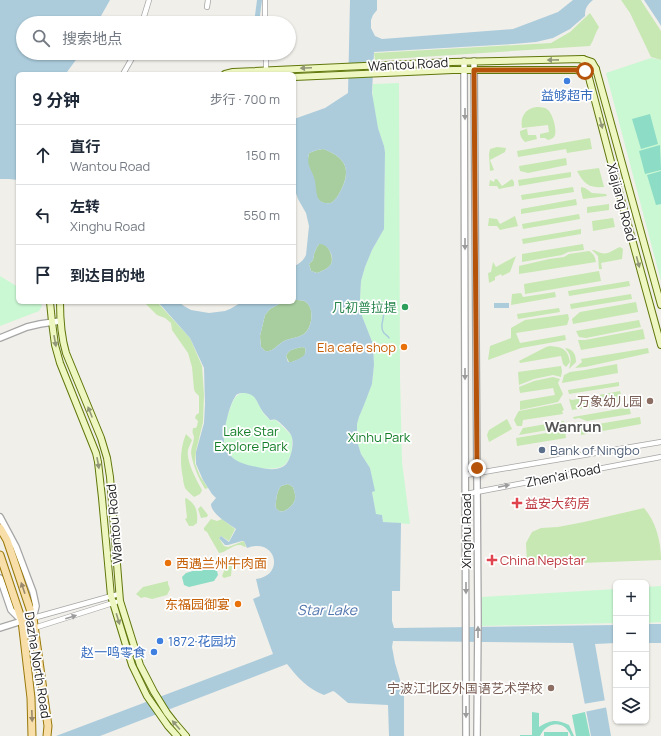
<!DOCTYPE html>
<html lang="zh">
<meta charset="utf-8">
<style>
body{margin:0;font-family:Manrope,"Noto Sans SC",sans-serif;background:#f6f6f7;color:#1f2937}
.controls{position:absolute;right:12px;bottom:12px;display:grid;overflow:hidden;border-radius:6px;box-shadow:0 1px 3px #0004}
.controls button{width:36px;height:36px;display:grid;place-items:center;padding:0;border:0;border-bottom:1px solid #e0e1e3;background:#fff;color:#1f2937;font:20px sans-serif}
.stop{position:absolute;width:12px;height:12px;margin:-9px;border:3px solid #b45309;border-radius:50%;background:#fff}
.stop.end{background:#b45309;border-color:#fff;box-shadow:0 1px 4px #0008}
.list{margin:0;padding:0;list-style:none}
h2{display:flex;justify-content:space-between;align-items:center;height:52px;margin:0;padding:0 16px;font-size:17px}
h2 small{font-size:13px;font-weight:400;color:#747a83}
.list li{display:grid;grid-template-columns:26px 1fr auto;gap:12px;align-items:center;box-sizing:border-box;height:60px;padding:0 16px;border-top:1px solid #e0e1e3}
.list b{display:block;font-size:15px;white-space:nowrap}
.list p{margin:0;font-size:13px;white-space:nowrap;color:#747a83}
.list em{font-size:13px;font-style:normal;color:#747a83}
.icon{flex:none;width:22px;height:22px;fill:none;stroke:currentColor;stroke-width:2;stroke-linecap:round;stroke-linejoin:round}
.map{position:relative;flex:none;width:661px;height:736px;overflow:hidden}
.search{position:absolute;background:#fff;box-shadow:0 1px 3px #0004;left:16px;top:16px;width:280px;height:44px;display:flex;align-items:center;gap:10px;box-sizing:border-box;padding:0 14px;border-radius:22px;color:#747a83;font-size:15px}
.panel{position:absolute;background:#fff;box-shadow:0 1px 3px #0004;left:16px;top:72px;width:280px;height:232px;border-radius:6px}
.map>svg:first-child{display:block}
</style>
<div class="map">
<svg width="661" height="736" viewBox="0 0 661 736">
<rect width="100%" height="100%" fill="#f1efe9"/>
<g fill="#c7e8b2">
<path d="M621 0H641L642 2 661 31V60L651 57 630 13Z"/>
<path d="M590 13 599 27C595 33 594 40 590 46L375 60 374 53 551 43 570 32Z"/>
<path d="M536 107C540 107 545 107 548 110 553 114 558 133 554 137 552 139 550 139 548 140L545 138H540V134L549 132 548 125 522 128C520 117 525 109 536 107Z"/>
<path d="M529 128 527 129 528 135H536L537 139 525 142C521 138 520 136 520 131Z"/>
<path d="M590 138 592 149 567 153 566 149 518 157 517 151Z"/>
<path d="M497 147 506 148 505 152 490 160 494 170 490 171 489 154 490 149Z"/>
<path d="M566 158 567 165 528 173 520 171 519 166Z"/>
<path d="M599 168 604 187C589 188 584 184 577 171Z"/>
<path d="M571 172V177L519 186 518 180Z"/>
<path d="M495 179H497L502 186 512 179 514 182V186L499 189 497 186H489L490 180 494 182Z"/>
<path d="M573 187 574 192 522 200 521 195Z"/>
<path d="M581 187 585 188 592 193 606 194 607 196 583 199 581 191Z"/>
<path d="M576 199 577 205 521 214V209Z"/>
<path d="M609 204V210L587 213V207Z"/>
<path d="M579 214 580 219 523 229 522 224Z"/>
<path d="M515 216 518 226 500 230 497 226H488L489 218 497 219 500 224Z"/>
<path d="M613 218 615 227 593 231 592 221Z"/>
<path d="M581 229V234L523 244 522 239Z"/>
<path d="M583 244 584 250 568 252 562 255 522 262V254Z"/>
<path d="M620 247 623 249 622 259 601 263 602 269H599L598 256 592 250C596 250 597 252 601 253 609 255 614 249 620 247Z"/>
<path d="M589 251C594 254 595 257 596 262L519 274V266L549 259 564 257 569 254Z"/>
<path d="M516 256 510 272 502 276 501 274 495 277V280L489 283 488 273 491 272 493 262 496 267Z"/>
<path d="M599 271 601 281 525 294 524 284Z"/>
<path d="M629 281 630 286 569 296 568 291Z"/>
<path d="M555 292 556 297 511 305 512 294 521 293 523 297Z"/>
<path d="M631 294 632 299 571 309 570 304Z"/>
<path d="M144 302H157L190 338 202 366 204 395 203 422 196 451 195 463 196 466 200 476 208 488 205 489C199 479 193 466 191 453 191 448 194 442 194 437 193 432 192 435 193 428H196L197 426 198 421 195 418 196 415 199 413V396L195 392 194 389 192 367 188 353 172 330 171 323 165 318 157 315Z"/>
<path d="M636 302 638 312 573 324 572 319 580 312Z"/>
<path d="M559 308 560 312 518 319 517 314Z"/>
<path d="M568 314 569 319 567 325 516 333 520 343 565 335 566 340 521 348 488 360 490 346 511 338V328L525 320Z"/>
<path d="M639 320 641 327 586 338 579 337 576 331Z"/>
<path d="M643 329 645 339 581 350 578 340H585Z"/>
<path d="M550 346C562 347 568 349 570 362L566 367 563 364 561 356 520 363 519 361 546 347Z"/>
<path d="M565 348C573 349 576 354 576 362L569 369C572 359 571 355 565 348Z"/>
<path d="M648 348 649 353 585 367 575 368 582 362 581 359Z"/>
<path d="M617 364 618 373 562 383 564 375 570 372 585 370Z"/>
<path d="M561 366 562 371 561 377 553 375 534 379 519 385 518 372Z"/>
<path d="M553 377 560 379 558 383 563 394 558 402 520 410V401L555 395 553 388 520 393 519 387 534 381Z"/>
<path d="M619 382V386L569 394 568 390Z"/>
<path d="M620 391 623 402 572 410 569 399 572 400Z"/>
<path d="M561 403 564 410 562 411 563 414 523 420 522 426H517L514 420 518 412 519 411Z"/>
<path d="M629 406 631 414 587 421 579 418 574 419 573 417 625 408V407Z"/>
<path d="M640 417 641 424 581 435 580 427Z"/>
<path d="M507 419 512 429 489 442 487 435 489 430Z"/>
<path d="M564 421 565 427 519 435 523 428Z"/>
<path d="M565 430 566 438 517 446 516 438Z"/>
<path d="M186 434 192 440C191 443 189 446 188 450 186 461 196 479 202 490L200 494 194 497C191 494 187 491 185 488 184 485 183 481 183 478 180 464 180 448 186 434Z"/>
<path d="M186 498C196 504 198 511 197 523L193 526H189L185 519 187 518 185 499Z"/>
<path d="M201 506 208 515 207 517 201 518 198 509Z"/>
<path d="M644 508C656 522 661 541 661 560L527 565 526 543 532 532 541 528 558 527 584 522Z"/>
<path d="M211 519 217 521 222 519 235 529 229 541 221 536 219 538 224 546 228 547 244 541 246 547C244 547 242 545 240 545 233 544 227 552 219 553L207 532 204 530V528Z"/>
<path d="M229 563 232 565 231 576 224 578 222 576 227 564Z"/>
<path d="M168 581V584L170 589 167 595 152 599 145 597 141 598 136 594 143 587Z"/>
</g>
<g fill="#a8cea0">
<path d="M323 149C343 156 352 167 342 188 339 194 337 199 331 203 325 204 321 203 317 198L312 174 308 165V159L309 153 317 150Z"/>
<path d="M319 244C320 244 322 244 323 244 329 245 334 259 331 264 328 269 322 271 317 273L311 271 309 264 313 260 314 254 317 247Z"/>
<path d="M294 300C298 300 303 300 306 302 315 309 312 328 304 334 299 338 287 338 281 343 275 347 273 352 265 351L261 347 260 336 265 315 270 309 283 302H294Z"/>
<path d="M302 347 305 348C308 358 298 359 292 362H289L286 356C289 349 294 349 302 347Z"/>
<path d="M288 484 293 487C294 491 296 495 295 499 294 506 281 517 276 508 275 505 276 504 276 501 277 496 277 491 281 486Z"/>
</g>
<g fill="#caf8d3">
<path d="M651 58 661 60V281L606 73Z"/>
<path d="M399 83 400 376 402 462 410 524 383 522 382 515H376L372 492 374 491 370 468 361 454 357 441V424L359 417 372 384 374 365 373 344 362 316 360 299 361 281 365 267 372 250 384 229 385 152C384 143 380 136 378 128 374 114 371 98 373 84Z"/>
<path d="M0 276 18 287V302H40L42 306 39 311 0 326Z"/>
<path d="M242 393C245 393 249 393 252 395 260 401 260 415 272 421L274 419 277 421 292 436C292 445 293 454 287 462 280 474 248 467 238 462 233 459 227 451 225 445 222 437 226 420 229 412 232 404 233 396 242 393Z"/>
<path d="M661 586V622L646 623V587Z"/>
<path d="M616 589V623L482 626V597Z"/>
</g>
<g fill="#8cdcc6">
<path d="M650 114 658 144 641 149 632 119Z"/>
<path d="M660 145 661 170 645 174 639 151Z"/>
<path d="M661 171V204L656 205 647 175Z"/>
<path d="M209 566 216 567 218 575 214 581 189 587 184 585 182 577 186 573Z"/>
<path d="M532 712 539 713V727C551 720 556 719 569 725L574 736H571C565 720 547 721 540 736H520V735H532Z"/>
<path d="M585 712 590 736H576L572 715Z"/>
<rect x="544" y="732" width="24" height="4"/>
</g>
<g fill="#acccdc" fill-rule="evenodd">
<path d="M0 0H110L97 23H23V53H81L67 72V74H18V180L9 179H0Z"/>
<path d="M257 0H262L259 23H254Z"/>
<path d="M350 0H377V10L373 15 371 20V28L375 36 382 39 513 29 558 12 573 0H593C587 5 585 8 585 16L570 29 553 38 536 42 513 44 374 52 372 93 378 128 384 146 385 152 384 229 372 250 365 267 361 281 360 299 362 316 373 344 374 365 372 384 364 405 359 417 357 424V441L361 454 370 468 375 491 372 492 376 514 382 515 383 522 401 523 400 591H392V621L394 628 616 625V643L595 644 611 736H591L573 643 393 641 392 647 395 663 404 693V736H389L388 705 348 703 335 692 333 691 324 695C308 689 298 678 287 664L100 736H56L273 654 253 599 260 596 256 579C285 576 277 537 247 548L244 541H242L228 545H225L219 538 221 536 229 542 236 529C228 523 211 514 211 504L216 498 212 494 203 480 196 464V452L204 423 205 404 204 368 190 338 158 302H179L184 306 191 310 209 313 225 311 230 309 242 302H283L270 309 265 315 260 336 261 347 265 351C273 352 275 347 281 343 287 338 299 338 304 334 312 328 315 309 306 302 303 300 298 300 294 300V266C299 264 304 260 306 255L309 226 306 213 298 199 295 190 294 177V119L325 108 348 93ZM323 149C343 156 352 167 342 188 339 194 337 199 331 203 315 205 317 193 315 181 312 169 306 167 309 153L317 150ZM319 244C328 243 335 257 331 264 328 269 322 271 317 273L311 271 309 264 313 260 314 254 317 247ZM302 347 305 348C308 357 298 359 292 362H288L286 356C289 349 294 349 302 347ZM242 393C257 393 256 402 263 412 265 415 268 417 270 420 272 420 274 419 276 420 279 421 290 432 291 435 295 442 291 461 284 466 276 471 266 469 257 467 243 464 232 462 225 447 221 439 229 405 235 397 236 394 239 393 242 393ZM288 484 293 487C294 491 296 495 295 499 294 506 281 517 276 508 275 505 276 504 276 501 277 496 277 491 281 486Z"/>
<path d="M644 0H661V26L658 21Z"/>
<rect x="494" y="303" width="15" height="5"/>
<rect x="646" y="624" width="15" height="19"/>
</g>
<path fill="#f1efe9" d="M607 700 608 707 584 712 583 704Z"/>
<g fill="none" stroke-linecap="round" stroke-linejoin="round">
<path stroke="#acccdc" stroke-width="1.5" d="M383 304C387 316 378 325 384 333 386 335 388 336 389 338"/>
<defs>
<g id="minor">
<path d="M265 0V23"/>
<path d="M207 7 208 0"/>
<path d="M142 23 149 0"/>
<path d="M266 53V70"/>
<path d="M123 74 135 53"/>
<path d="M466 475 661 442"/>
<path d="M466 494 661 457"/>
<path d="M33 618 119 594"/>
<path d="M34 628 116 602"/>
</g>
<g id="tertiary">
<path d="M464 61 466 736"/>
<path d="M474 61 478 619 477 736"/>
<path d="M0 338 27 327 40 324 60 321"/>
<path d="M0 517 16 547 33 592 36 606 33 618"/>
<path d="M0 578 11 610 22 621 0 628"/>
</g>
<g id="secondary">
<path d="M583 59 585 71 588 74 615 177 661 345"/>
<path d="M225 74 233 72 452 62 583 59 592 62 596 69 661 305"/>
<path d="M294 77 453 70H575L585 71 596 69"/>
<path d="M50 302 52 322 55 345 60 363 96 453 98 462 102 498 111 596 132 665 147 696 168 726 177 736"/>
<path d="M60 302C60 319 61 336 66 353L101 438 107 458 110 477 120 601 140 665 154 692 167 713 174 722 186 736"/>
</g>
<g id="primary">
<path d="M0 528 7 540 33 618 48 726 47 736"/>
<path d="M0 555 22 621 31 698 32 736"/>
</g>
</defs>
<use href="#minor" stroke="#a6a6a6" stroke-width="6"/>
<use href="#tertiary" stroke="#a6a6a6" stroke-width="8"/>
<use href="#secondary" stroke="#5f770b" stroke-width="8"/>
<use href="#primary" stroke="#987808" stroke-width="9"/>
<use href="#minor" stroke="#fff" stroke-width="4.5"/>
<use href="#tertiary" stroke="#fff" stroke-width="5.5"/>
<use href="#secondary" stroke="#eef7c1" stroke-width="6"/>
<use href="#primary" stroke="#f8dea8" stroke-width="7"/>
</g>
<defs><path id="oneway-solid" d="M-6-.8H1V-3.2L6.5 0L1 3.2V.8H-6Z"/></defs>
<g fill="#929779">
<use href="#oneway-solid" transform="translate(553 60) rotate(179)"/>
<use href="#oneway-solid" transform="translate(306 68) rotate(177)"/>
<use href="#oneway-solid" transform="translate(601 123) rotate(75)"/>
<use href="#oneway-solid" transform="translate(638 262) rotate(75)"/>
<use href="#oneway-solid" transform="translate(55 341) rotate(80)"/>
<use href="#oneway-solid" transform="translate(90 412) rotate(-112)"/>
<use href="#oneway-solid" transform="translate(98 463) rotate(80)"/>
<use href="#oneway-solid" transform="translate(118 619) rotate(73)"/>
<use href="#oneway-solid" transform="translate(176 725) rotate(-131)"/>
</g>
<g fill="#9c9c9c">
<use href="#oneway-solid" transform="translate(465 114) rotate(90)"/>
<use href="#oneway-solid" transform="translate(465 244) rotate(90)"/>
<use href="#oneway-solid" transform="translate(465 374) rotate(90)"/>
<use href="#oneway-solid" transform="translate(504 486) rotate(-11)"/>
<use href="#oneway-solid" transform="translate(466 588) rotate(90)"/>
<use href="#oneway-solid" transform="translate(71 617) rotate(-17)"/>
<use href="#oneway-solid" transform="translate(478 632) rotate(-90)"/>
<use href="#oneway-solid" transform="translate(466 712) rotate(90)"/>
</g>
<g fill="#98896c">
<use href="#oneway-solid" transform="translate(23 588) rotate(-109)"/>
<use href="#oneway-solid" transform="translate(32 716) rotate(88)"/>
</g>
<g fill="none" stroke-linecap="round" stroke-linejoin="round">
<path stroke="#b45309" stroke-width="5" d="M477 468 474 70H575L585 71"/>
</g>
<g fill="#3f7fe0" stroke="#fff" stroke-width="1.5">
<circle cx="567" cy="81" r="4"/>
<circle cx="160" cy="641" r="4"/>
<circle cx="154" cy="652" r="4"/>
</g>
<circle fill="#2e9e5b" stroke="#fff" stroke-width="1.5" cx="405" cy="307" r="4"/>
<g fill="#e8710a" stroke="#fff" stroke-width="1.5">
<circle cx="404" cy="347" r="4"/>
<circle cx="168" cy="563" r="4"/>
<circle cx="238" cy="604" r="4"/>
</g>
<g fill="#8d6e63" stroke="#fff" stroke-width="1.5">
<circle cx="650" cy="401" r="4"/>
<circle cx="551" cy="688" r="4"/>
</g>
<circle fill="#5c6f8a" stroke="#fff" stroke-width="1.5" cx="542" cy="450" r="4"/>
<g fill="#e0444e" stroke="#fff" stroke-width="1.5">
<path d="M515 497h4v4h4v4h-4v4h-4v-4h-4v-4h4z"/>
<path d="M490 554h4v4h4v4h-4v4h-4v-4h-4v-4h4z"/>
</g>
<g text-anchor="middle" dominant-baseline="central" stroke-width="3.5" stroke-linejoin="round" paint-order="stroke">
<g font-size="13" fill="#222" stroke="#fff">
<text transform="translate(408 64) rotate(-3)">Wantou Road</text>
<text transform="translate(622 202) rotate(75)">Xiajiang Road</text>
<text transform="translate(563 475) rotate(-11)">Zhen'ai Road</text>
<text transform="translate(114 524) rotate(-95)">Wantou Road</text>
<text transform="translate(466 531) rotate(-90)">Xinghu Road</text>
<text transform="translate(38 665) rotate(81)">Dazha North Road</text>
</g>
<g font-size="13" fill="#366cbe" stroke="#fff">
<text x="567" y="95">益够超市</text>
<text x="168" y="641" text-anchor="start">1872·花园坊</text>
<text x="146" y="652" text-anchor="end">赵一鸣零食</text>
</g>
<g font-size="13" fill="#27864d" stroke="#fff" text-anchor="end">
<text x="397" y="307">几初普拉提</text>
</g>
<g font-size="13" fill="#c56008" stroke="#fff" text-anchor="end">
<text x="396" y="347">Ela cafe shop</text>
<text x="176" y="563" text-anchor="start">西遇兰州牛肉面</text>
<text x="230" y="604">东福园御宴</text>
</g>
<g font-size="13" fill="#785e54" stroke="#fff" text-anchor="end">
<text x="642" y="401">万象幼儿园</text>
<text x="543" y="688">宁波江北区外国语艺术学校</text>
</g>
<g font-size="13" fill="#127e27" stroke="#fff">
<text x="251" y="431">Lake Star<tspan x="251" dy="15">Explore Park</tspan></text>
<text x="379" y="437">Xinhu Park</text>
</g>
<g font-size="13" fill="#4e5e75" stroke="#fff" text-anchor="start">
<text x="550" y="450">Bank of Ningbo</text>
</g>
<g font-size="13" fill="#be3a42" stroke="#fff" text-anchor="start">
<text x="525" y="503">益安大药房</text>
<text x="500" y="560">China Nepstar</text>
</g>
<g font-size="14" font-style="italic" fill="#5175ae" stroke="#fff">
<text x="327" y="609">Star Lake</text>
</g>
<g font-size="15" font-weight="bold" fill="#555" stroke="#fff">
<text x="573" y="426">Wanrun</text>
</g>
</g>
</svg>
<div class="controls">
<button>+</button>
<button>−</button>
<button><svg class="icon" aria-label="locate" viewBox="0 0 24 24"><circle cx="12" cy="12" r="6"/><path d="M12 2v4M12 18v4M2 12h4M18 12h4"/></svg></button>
<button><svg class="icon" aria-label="layers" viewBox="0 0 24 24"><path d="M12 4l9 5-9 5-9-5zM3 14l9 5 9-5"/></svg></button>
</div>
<div class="stop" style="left:585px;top:71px"></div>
<div class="stop end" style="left:477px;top:468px"></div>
<div class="search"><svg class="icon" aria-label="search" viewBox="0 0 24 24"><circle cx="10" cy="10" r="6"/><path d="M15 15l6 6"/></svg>搜索地点</div>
<section class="panel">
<h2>9 分钟<small>步行 · 700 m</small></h2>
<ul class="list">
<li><svg class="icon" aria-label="ahead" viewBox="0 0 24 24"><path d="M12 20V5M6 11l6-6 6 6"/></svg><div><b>直行</b><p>Wantou Road</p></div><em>150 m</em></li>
<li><svg class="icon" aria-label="left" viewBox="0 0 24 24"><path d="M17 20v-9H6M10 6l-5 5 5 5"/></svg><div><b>左转</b><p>Xinghu Road</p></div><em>550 m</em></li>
<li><svg class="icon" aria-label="arrive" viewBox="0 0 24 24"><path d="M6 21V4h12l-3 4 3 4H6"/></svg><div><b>到达目的地</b></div></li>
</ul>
</section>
</div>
